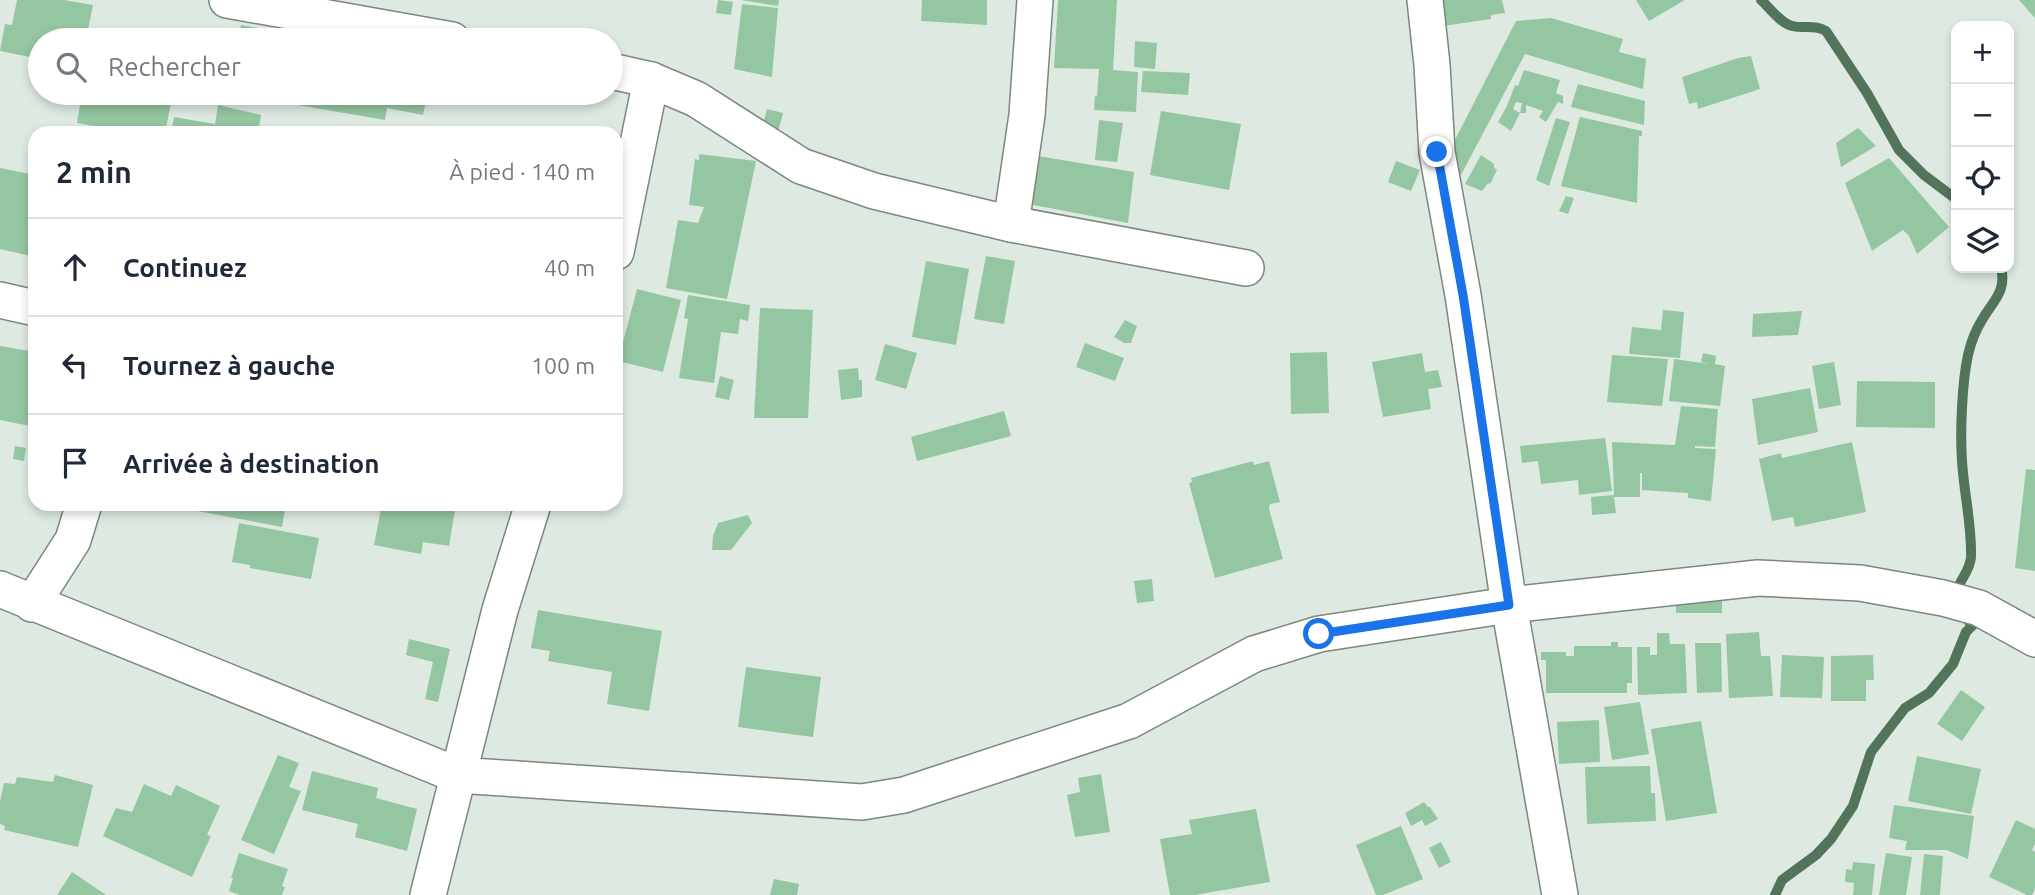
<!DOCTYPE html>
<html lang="fr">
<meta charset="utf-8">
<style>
body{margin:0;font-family:Ubuntu,sans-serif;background:#f2f2f3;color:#1f2937}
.controls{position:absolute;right:21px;top:21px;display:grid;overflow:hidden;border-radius:14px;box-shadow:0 4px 10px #0003}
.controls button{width:63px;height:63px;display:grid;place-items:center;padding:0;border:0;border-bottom:2px solid #e0e1e3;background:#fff;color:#1f2937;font:35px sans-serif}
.stop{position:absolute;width:21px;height:21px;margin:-16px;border:5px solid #1a73e8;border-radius:50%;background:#fff}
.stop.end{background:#1a73e8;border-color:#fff;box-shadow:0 2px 7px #0008}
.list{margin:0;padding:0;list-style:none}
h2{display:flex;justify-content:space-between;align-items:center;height:91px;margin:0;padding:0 28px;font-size:30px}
h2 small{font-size:23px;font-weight:400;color:#747a83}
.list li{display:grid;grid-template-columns:46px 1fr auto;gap:21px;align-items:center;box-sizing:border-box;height:98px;padding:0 28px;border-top:2px solid #e0e1e3}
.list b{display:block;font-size:26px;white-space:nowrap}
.list em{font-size:23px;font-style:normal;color:#747a83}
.icon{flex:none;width:38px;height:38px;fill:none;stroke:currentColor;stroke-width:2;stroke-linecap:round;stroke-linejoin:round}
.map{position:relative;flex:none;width:2035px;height:895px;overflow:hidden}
.search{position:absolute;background:#fff;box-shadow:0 4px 10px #0003;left:28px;top:28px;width:595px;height:77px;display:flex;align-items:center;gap:18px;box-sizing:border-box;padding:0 24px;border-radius:38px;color:#747a83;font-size:26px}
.panel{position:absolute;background:#fff;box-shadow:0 4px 10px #0003;left:28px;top:126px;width:595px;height:385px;border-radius:21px}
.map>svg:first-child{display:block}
</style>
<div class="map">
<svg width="2035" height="895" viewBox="0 0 2035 895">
<rect width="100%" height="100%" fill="#deeae1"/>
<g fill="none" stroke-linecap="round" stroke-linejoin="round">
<g stroke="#51745b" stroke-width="10">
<path d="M1761 0C1770 8 1780 23 1792 26 1805 29 1814 24 1826 31L1867 93 1899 150 1924 175 1956 199"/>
<path d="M1956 596C1957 581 1970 573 1971 557 1972 525 1964 494 1962 461 1960 432 1962 383 1968 355 1971 342 1975 331 1982 320 1993 301 2007 291 2001 268"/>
<path d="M1775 895 1782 880 1816 855 1831 839 1853 806 1871 752 1905 708 1929 693 1953 664 1966 632 1973 625 1963 616"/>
</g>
</g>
<g fill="#94c6a1">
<path d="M17 0H64L93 5 86 40H40V59L0 51 5 24 12 25Z"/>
<path d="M718 0 733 2 731 15 716 13Z"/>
<path d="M741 0H779L778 6Z"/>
<path d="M922 0H987V25L921 21Z"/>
<path d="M1058 0H1117L1113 70 1138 72 1136 112 1094 110 1095 96H1097L1099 69 1054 68Z"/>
<path d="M1438 0H1502L1505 13 1491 15V19L1443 26Z"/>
<path d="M1636 0H1685L1649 21Z"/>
<path d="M2019 0H2035V18Z"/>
<path d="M742 4 778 8 772 77 734 69Z"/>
<path d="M1551 18 1623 39 1619 52 1646 59 1643 89 1525 54 1461 175 1442 165 1516 21Z"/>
<path d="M241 25 280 32 278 40H238Z"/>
<path d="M1135 41 1157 43 1155 69 1134 67Z"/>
<path d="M1751 56 1760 89 1698 109 1697 102 1689 104 1682 77 1738 58Z"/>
<path d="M1524 70 1560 80 1556 93 1563 96V104L1558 102 1546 122 1539 117 1543 111 1526 105V113H1520L1522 103 1516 102 1513 109 1520 113 1511 131 1498 122 1507 106 1515 85 1518 86Z"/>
<path d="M1143 71 1190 73 1188 95 1141 92Z"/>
<path d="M1578 84 1645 101 1644 125 1571 107Z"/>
<path d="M82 93H173L165 133H135L77 123Z"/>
<path d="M282 93H428L423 115 387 108 385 120 280 102Z"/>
<path d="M218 105 261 115 258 133H171L174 117 215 124Z"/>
<path d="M767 109 783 113 778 132 762 128Z"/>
<path d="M1161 111 1241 124 1229 190 1150 175Z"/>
<path d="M1580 117 1642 131V136H1639L1637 203 1561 186Z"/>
<path d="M1556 118 1570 122 1549 186 1536 180Z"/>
<path d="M1099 120 1123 123 1117 162 1095 160Z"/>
<path d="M1858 128 1876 146 1841 167 1836 143Z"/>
<path d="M699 154 756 161 727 299 666 288 678 220 698 223 704 207 689 205 695 159 699 160Z"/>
<path d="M1032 155 1134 172 1128 223 1023 203Z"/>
<path d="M1481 155 1494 164V168L1497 170 1490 184 1488 183 1482 191 1465 184Z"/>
<path d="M1889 158 1949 227 1917 254 1909 236 1903 230 1872 251 1845 183Z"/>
<path d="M1396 161 1420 170 1411 191 1388 182Z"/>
<path d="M0 168 35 175V257L0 249Z"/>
<path d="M1566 196 1574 198 1568 214 1559 211Z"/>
<path d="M986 256 1015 261 1004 324 974 319Z"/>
<path d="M926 261 969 269 956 345 912 337Z"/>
<path d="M637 289 681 300 663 372 618 361Z"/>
<path d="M688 295 750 305 748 321 740 319 738 334 721 332 714 383 679 378 688 319 684 318Z"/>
<path d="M760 308 813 310 808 418H754Z"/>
<path d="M1663 310 1684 312 1680 358 1629 354 1632 327 1661 330Z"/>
<path d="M1802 311 1798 335 1752 337 1753 314Z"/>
<path d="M1125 320 1137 326 1131 343H1124L1114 337Z"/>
<path d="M1085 343 1124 358 1115 381 1076 367Z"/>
<path d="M885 344 917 353 906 389 875 380Z"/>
<path d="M0 346 35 352V427L0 420Z"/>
<path d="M1327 352 1329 413 1291 414 1290 353Z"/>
<path d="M1422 353 1425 372 1438 370 1442 387 1428 389 1431 409 1383 417 1372 362Z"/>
<path d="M1703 353 1716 356 1715 364 1725 366 1720 406 1669 401 1674 359 1710 364 1701 362Z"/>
<path d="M1612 355 1668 359 1662 406 1607 402Z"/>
<path d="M1834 362 1841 405 1819 409 1812 366Z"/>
<path d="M858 368 859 380H862V397L841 400 838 370Z"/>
<path d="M720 376 734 380 729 400 715 397Z"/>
<path d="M1857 381 1935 382V428L1856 427Z"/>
<path d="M1810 388 1818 432 1758 445 1752 399Z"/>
<path d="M1681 406 1718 409 1715 447 1695 446V448L1716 449 1711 501 1688 498V493L1642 490V473H1640V497H1614L1616 513 1592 515 1591 497 1614 495 1612 442 1675 445Z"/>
<path d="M1004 411 1011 436 917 461 911 437Z"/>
<path d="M1605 438 1612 491 1579 495 1578 480 1541 484 1538 461 1522 463 1520 446Z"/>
<path d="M1852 442 1866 512 1795 527 1793 517 1772 521 1759 459 1781 453 1782 458Z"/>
<path d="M15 446 26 448 24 461 13 459Z"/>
<path d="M1253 461 1254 465 1269 461 1280 502 1270 504 1269 509 1283 559 1215 578 1189 483 1192 482 1191 478Z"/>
<path d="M2026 469 2035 470V571L2015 568Z"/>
<path d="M193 504H286L282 527 192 510Z"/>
<path d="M382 504H456L449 546 423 542 421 554 374 545Z"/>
<path d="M748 515 752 523 731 550H712L713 536 718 523Z"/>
<path d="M239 523 319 538 311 579 250 568V565L232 562Z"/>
<path d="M1152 579 1154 601 1137 603 1134 581Z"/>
<path d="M1722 590V613H1676V591Z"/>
<path d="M538 610 662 631 649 711 607 704 612 672 548 661 550 651 531 648Z"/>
<path d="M1759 632 1761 656H1770L1773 696 1729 698 1726 634Z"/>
<path d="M1657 633H1669L1670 644H1685L1687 693 1638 695 1637 647H1650V655H1657Z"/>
<path d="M409 639 450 649 438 702 425 699 433 662 406 655Z"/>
<path d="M1611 642H1618V647H1632V683H1627V693H1546V660H1541V652H1566V656H1574V646H1611Z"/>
<path d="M1695 643H1721L1722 692 1697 693Z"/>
<path d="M1782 655 1824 657 1822 698 1780 697Z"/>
<path d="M1873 655 1874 680H1866V701H1831V656Z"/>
<path d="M746 667 821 677 813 737 738 727Z"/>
<path d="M1961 690 1985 707 1962 741 1937 724Z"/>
<path d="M1640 702 1649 754 1612 760 1604 707Z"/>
<path d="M1599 720 1600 762 1559 764 1557 722Z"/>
<path d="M1701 721 1717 813 1666 821 1651 729Z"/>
<path d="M278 755 299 763 289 787 301 791 274 854 241 840Z"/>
<path d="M1917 756 1981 769 1971 814 1908 801Z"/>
<path d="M1650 766 1651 793H1655L1656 821 1587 824 1585 767Z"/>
<path d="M312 771 378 788 376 798 417 809 407 851 355 837 358 824 302 810Z"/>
<path d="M1101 774 1110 832 1075 837 1067 795 1080 792 1078 778Z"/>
<path d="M55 775 93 785 78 847 4 830 5 826 0 824V801L4 783 15 784 17 777 53 782Z"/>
<path d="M144 784 171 796 176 785 220 806 207 835 211 836 192 877 103 836 116 808 132 812Z"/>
<path d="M1424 802 1428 807H1430L1438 819 1425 826 1422 820 1411 826 1405 813Z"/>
<path d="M1894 805 1974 816 1968 859 1947 850H1905L1907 841 1889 838Z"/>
<path d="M1256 809 1270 882 1195 895H1170L1160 839 1192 834 1189 820Z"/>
<path d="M2016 820 2035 829V844L2032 850 2035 852V889L2032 895H2027L1989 877Z"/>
<path d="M1401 826 1423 879 1383 895H1376L1356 845Z"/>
<path d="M1441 842 1451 862 1439 868 1429 848Z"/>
<path d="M239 853 288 869 282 886 285 887 282 895H240L229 891 233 878H231Z"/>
<path d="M1886 853 1912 857 1906 895H1879Z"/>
<path d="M1924 854 1943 856 1940 895H1920Z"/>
<path d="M1853 862 1875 864 1872 895H1853L1854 883 1845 882 1846 869 1852 870Z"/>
<path d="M72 872 106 895H57Z"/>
<path d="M774 879 799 884 797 895H770Z"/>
</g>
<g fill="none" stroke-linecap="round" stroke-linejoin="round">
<defs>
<g id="minor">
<path d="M227 0 452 40"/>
<path d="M1425 0 1432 65 1437 152 1463 295 1509 605 1560 895"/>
<path d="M611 71 651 80 696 99 801 166 874 191 1011 224 1246 268"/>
<path d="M1011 224 1027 115 1035 0"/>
<path d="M616 252 651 80"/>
<path d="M0 300 35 308"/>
<path d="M0 589 457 775 862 802 904 795 1129 721 1254 654 1319 634 1509 605 1758 578 1860 583 1943 598 1979 608 2035 639"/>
<path d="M32 604 73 540 84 504"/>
<path d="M428 895 500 610 533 504"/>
</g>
</defs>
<use href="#minor" stroke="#7c877e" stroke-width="38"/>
<use href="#minor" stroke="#fff" stroke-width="35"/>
</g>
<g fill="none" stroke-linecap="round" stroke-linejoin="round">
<path stroke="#1a73e8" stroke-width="9" d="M1319 634 1509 605 1463 295 1437 152"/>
</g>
</svg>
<div class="controls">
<button>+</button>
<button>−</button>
<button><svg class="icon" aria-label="locate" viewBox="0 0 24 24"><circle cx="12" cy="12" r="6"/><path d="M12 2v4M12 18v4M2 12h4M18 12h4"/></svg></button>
<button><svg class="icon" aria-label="layers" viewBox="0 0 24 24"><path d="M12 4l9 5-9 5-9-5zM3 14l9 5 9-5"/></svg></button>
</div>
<div class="stop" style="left:1319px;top:634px"></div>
<div class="stop end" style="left:1437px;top:152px"></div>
<div class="search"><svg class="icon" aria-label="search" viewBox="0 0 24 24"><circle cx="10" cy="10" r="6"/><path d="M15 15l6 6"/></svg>Rechercher</div>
<section class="panel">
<h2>2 min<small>À pied · 140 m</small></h2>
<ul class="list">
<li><svg class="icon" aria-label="ahead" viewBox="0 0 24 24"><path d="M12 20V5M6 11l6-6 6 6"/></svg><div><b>Continuez</b></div><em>40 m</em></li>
<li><svg class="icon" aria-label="left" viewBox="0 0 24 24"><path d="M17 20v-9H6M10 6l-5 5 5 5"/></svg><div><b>Tournez à gauche</b></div><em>100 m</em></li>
<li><svg class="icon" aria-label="arrive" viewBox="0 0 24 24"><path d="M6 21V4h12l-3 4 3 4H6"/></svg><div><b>Arrivée à destination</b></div></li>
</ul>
</section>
</div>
